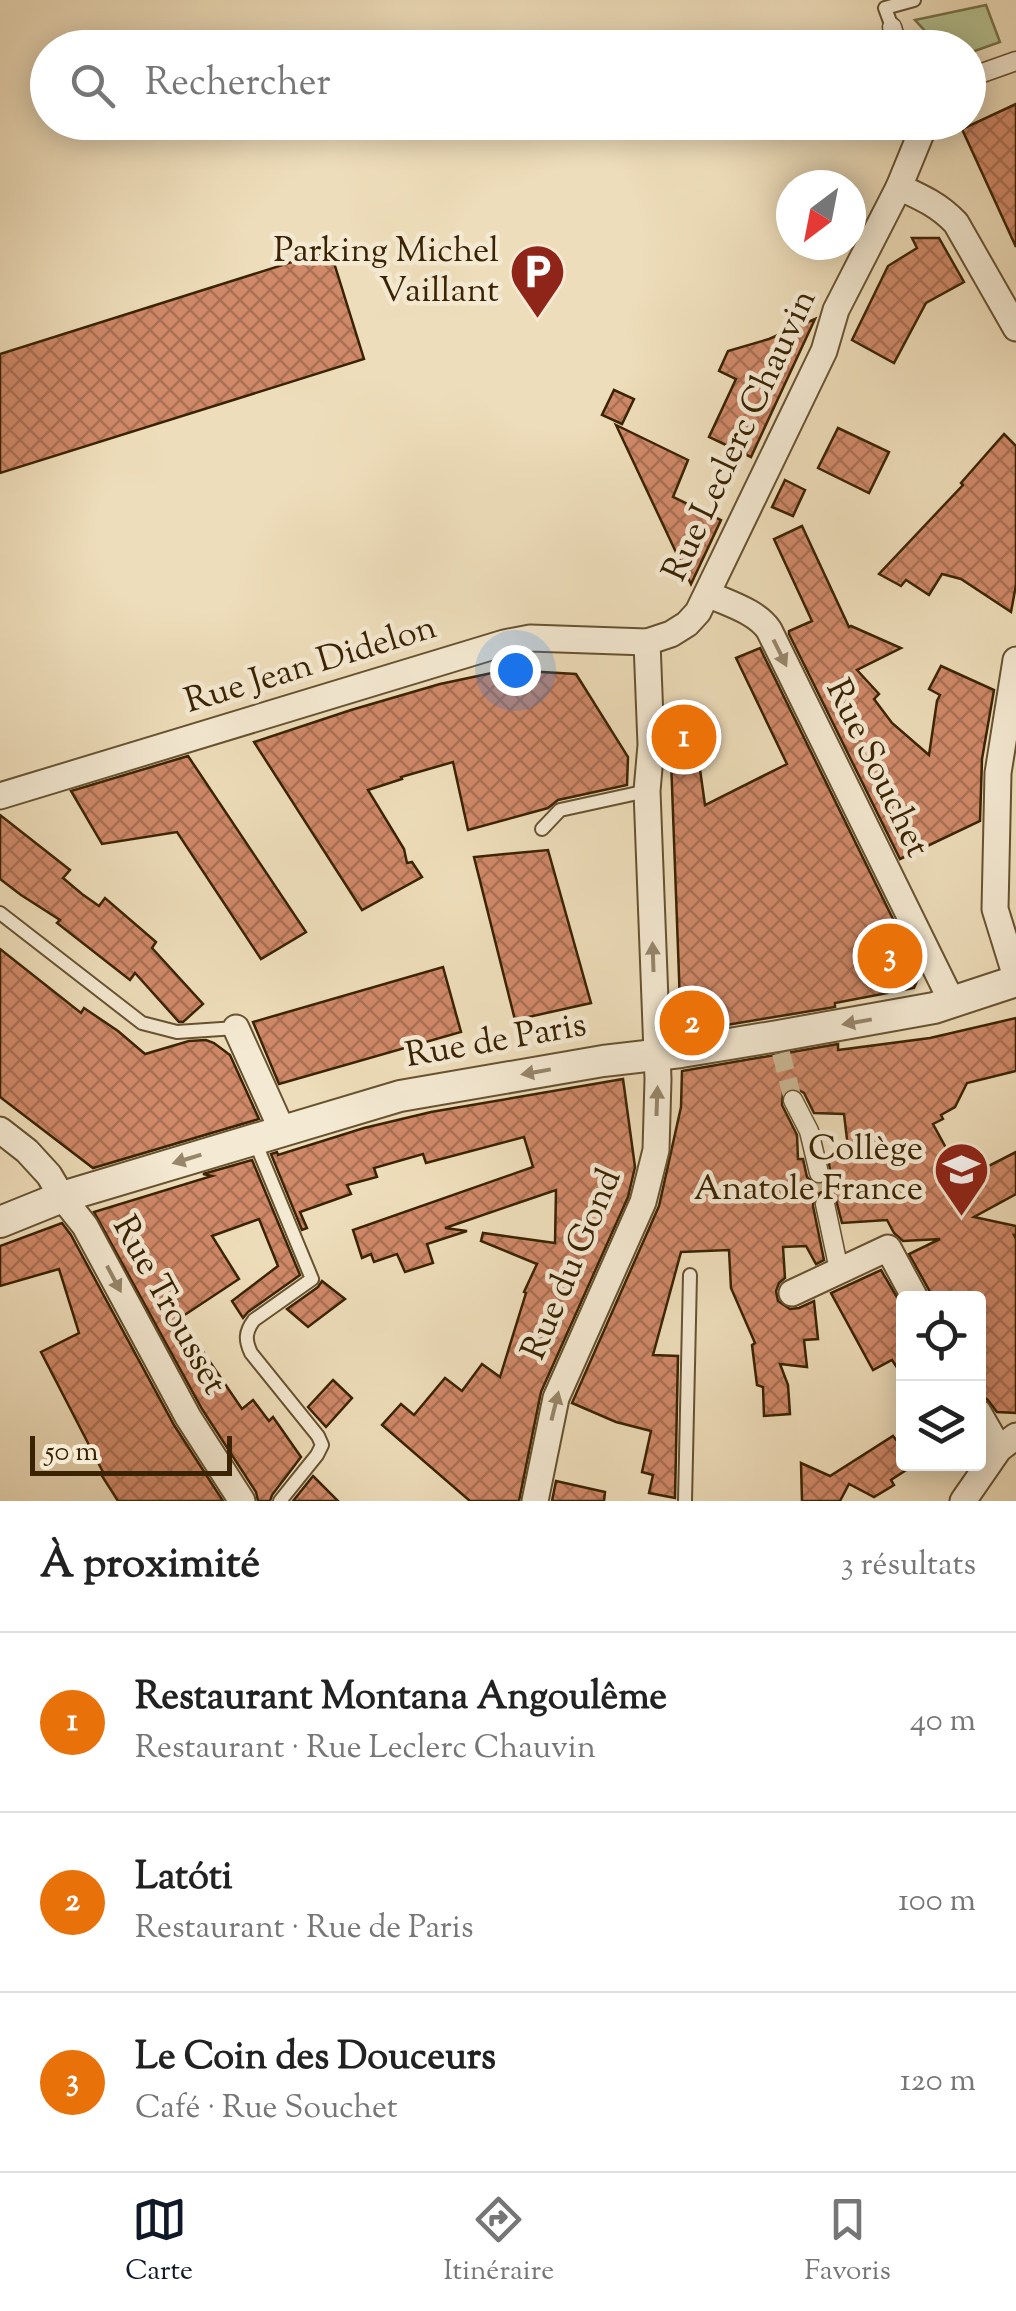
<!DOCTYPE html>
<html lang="fr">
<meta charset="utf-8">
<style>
body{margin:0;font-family:"Sorts Mill Goudy",serif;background:#f2f2f2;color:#222}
.controls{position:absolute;right:30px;bottom:30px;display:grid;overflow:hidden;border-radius:10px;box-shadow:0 5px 25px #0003}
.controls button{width:90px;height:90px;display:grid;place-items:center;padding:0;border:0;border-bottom:2px solid #e0e0e0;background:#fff;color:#222;font:50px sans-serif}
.compass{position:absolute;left:776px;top:170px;width:90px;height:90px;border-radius:50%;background:#fff;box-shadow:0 5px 25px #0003;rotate:212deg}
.scale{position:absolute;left:30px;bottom:25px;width:202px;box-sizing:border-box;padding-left:10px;border:5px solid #3a2302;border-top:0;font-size:28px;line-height:35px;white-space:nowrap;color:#3a2302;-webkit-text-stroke:8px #f4e9d2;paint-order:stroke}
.you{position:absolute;left:515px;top:670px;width:35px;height:35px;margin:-25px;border:8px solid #fff;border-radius:50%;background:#1a73e8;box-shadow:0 0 0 15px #1a73e833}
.badge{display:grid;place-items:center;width:65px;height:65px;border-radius:50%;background:#111827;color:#fff;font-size:32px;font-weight:700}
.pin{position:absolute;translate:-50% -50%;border:5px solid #fff;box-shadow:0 2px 10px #0006}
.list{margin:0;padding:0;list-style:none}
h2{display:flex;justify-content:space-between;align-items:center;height:130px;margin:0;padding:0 40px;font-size:42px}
h2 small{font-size:32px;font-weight:400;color:#767676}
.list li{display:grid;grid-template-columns:65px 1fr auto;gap:30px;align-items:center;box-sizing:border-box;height:180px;padding:0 40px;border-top:2px solid #e0e0e0}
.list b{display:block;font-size:38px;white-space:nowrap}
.list p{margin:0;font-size:32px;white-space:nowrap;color:#767676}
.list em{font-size:32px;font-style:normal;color:#767676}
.icon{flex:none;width:55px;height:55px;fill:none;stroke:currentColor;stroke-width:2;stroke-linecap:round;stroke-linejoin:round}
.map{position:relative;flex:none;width:1016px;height:1501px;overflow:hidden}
.search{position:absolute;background:#fff;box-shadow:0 5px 25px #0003;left:30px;right:30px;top:30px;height:110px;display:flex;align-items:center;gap:25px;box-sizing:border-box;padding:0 35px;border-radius:55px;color:#767676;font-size:38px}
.sheet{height:670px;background:#fff}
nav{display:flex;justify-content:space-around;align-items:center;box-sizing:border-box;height:140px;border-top:2px solid #e0e0e0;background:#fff;font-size:28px;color:#767676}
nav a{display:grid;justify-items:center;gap:5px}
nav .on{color:#111827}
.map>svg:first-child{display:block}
</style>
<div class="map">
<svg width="1016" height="1501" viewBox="0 0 1016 1501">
<defs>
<pattern id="building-cross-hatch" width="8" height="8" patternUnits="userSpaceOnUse" patternTransform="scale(2.5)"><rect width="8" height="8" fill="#d08969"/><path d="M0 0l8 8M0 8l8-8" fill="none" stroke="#aa7054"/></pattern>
</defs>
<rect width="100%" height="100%" fill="#eeddba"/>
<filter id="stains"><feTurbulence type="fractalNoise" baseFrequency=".002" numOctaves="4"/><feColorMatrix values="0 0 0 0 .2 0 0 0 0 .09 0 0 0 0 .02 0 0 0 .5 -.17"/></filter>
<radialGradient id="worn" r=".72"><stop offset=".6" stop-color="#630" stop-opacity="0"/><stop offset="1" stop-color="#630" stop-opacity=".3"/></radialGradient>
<path fill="#b6c291" stroke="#78724a" stroke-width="2.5" d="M986 5 1000 42 969 53 968 48 940 47 915 20Z"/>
<g fill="url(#building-cross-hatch)" stroke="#3a2302" stroke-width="2.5" fill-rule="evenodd">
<path d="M1016 104V247L962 129Z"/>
<path d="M912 238H939L964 282 926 303 894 363 852 340 888 266 917 248Z"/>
<path d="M330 250 364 359 0 473V354Z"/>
<path d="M815 319 751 457 709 437 736 379 719 371 728 351 769 339Z"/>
<path d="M614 390 634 399 622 424 602 415Z"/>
<path d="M616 425 688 460 673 497 721 520 691 584Z"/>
<path d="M838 428 889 452 869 493 818 468Z"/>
<path d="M1004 434 1016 446V585L1011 612 961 579 942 574 929 595 906 580 901 586 879 574 963 485 961 483Z"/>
<path d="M785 480 805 490 793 516 772 507Z"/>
<path d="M802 526 849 627 851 626 901 648 857 670 879 694 874 699 892 723 929 755 937 701 940 695 929 689 941 666 994 690 982 759 980 821 900 859 789 634V631L812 621 774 539Z"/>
<path d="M760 648 920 974 914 988 835 1003V1007L684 1032V1029L681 1030 670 732 694 727 705 805 787 764 736 658Z"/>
<path d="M506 670 576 674 628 757 627 785 558 800 548 808 468 830 453 762 401 777 402 779 368 790 404 849 407 863 412 862 422 877 362 910 254 742 351 710 440 684Z"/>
<path d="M188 756 306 932 261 959 177 832 102 844 71 791Z"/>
<path d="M0 815 70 870 63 878 82 894 99 906 105 898 156 942 152 948 203 1004 183 1022H179L135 973 130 980 57 923 60 920 21 895 0 879Z"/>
<path d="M548 850 591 1003 515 1020 474 857Z"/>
<path d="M0 949 81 1013 84 1008 118 1031 145 1054 189 1041 206 1040 214 1043 230 1055 259 1119 93 1168 0 1097Z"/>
<path d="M443 967 461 1032 279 1084 253 1022Z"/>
<path d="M1016 1018V1071L967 1083 955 1107 941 1115 943 1119 933 1124 963 1179 1016 1152V1194L974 1217 1016 1226V1235H1014L1016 1239V1413L997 1412 987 1399 978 1396V1298H931L929 1290 909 1254 940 1239 903 1241 894 1233 887 1220 842 1223 835 1196 830 1193 821 1192 814 1199 813 1206 824 1260 816 1264 806 1246 783 1247 785 1278 779 1283 776 1291 778 1301 790 1309 799 1308 814 1301 818 1339 804 1340 807 1367 780 1364 788 1385 790 1414 764 1416 763 1387 757 1385 752 1345 755 1343 731 1288 729 1250 681 1252 653 1355 678 1356 675 1498 649 1493 653 1475 642 1472 651 1431 616 1422 572 1403 659 1206 681 1107 682 1071 838 1044V1050L930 1038ZM795 1088 804 1093 814 1113 844 1114 849 1156 828 1157 831 1176 823 1185H815L807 1177 803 1159H798L797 1135 782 1105 783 1092Z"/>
<path d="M623 1079 635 1167 628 1197 541 1392 519 1501H470L382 1425 401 1404 414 1415 445 1378 462 1391 482 1364 500 1377 526 1293 524 1292 537 1264 481 1241 483 1233 555 1243 556 1190 445 1228 467 1231 427 1244 433 1263 405 1272 397 1254 374 1262 371 1254 362 1258 353 1230 533 1167 524 1137 426 1163 423 1154 374 1168 377 1177 347 1185 351 1194 300 1212 307 1228 302 1230 271 1154 277 1152 278 1155 364 1128 431 1112Z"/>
<path d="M252 1160 300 1275 248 1312 243 1318 232 1301 278 1266 259 1219 212 1236 239 1279 180 1318 242 1409 253 1400 269 1421 273 1417 301 1457 272 1495 270 1501H258L256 1492 202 1409 94 1212 212 1176 203 1174Z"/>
<path d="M62 1223 71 1235 174 1425 223 1501H118L102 1476 104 1474 41 1352 79 1333 59 1269 0 1286V1246Z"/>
<path d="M881 1270 904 1309V1378L892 1360 873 1370 831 1293Z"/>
<path d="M322 1281 345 1299 308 1327 287 1309 318 1287Z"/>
<path d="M333 1380 352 1398 326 1427 308 1407Z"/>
<path d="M893 1436 904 1450V1464L914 1465 891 1480 894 1485 874 1497 849 1484 840 1501H802L801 1463 830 1476Z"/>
<path d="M313 1476 338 1501H293Z"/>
<path d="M556 1481 605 1492 604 1501H552Z"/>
</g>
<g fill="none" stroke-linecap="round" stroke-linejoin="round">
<g stroke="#cab895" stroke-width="18" stroke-dasharray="18 9" stroke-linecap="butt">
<path d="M781 1053 793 1100"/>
<path d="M819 1173 825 1204"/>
</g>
<defs>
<g id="service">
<path d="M892 27 885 8 914 0"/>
<path d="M542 829 560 810 647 791"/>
<path d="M0 913 142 1023 177 1032 236 1028"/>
<path d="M254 1139 312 1279 254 1320C245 1332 245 1340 251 1353L318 1436 322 1445 317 1455 280 1501"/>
<path d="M685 1501 690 1275"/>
</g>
<g id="pedestrian">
<path d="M892 27 898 48"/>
<path d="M968 78 1016 61"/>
<path d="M793 1100 809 1131 819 1173"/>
<path d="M825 1204 839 1270"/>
</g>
<g id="minor">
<path d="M899 187C921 197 939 205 956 223L1016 328"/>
<path d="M708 594C729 604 756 611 769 630L952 1002"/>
<path d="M1016 660 998 773 995 909 1016 977"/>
<path d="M0 796 504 643 530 638 647 642 671 634 687 624 698 612 824 351 836 310 899 187 924 126"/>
<path d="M236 1028 282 1130"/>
<path d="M0 1130 27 1151 49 1175 62 1197 85 1226 188 1417 242 1501"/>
<path d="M792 1293 888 1248 915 1298"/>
<path d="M978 1412 999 1449"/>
<path d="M535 1501 556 1398 643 1202 656 1150 658 1079 647 791 651 745 647 642"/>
<path d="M963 1501 999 1449 1016 1436"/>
</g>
<path id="tertiary" d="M0 1222 62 1197 400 1096 603 1061 681 1052 778 1036 934 1008 1016 981"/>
</defs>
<use href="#service" stroke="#675230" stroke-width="16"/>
<use href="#pedestrian" stroke="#675230" stroke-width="21"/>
<use href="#minor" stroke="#675230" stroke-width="29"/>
<use href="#tertiary" stroke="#675230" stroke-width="34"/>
<use href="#service" stroke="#f4e9d2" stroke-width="12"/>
<use href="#pedestrian" stroke="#f4e9d2" stroke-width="18"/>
<use href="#minor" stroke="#f4e9d2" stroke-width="25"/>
<use href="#tertiary" stroke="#f4e9d2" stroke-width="30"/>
</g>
<defs><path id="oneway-solid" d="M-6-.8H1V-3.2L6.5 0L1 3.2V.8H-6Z" transform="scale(2.5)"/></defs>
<g fill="#97866a">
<use href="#oneway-solid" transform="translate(780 653) rotate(64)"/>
<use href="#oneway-solid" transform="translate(653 957) rotate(-92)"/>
<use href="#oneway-solid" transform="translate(857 1022) rotate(170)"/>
<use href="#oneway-solid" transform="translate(536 1072) rotate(170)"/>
<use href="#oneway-solid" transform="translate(657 1101) rotate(-88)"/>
<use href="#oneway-solid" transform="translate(187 1159) rotate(163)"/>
<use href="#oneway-solid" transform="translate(114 1279) rotate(62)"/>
<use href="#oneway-solid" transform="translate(555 1406) rotate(-76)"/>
</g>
<defs>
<symbol id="parking-pin" viewBox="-11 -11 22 30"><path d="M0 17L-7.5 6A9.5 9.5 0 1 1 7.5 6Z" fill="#8f2418" stroke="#f4e9d2"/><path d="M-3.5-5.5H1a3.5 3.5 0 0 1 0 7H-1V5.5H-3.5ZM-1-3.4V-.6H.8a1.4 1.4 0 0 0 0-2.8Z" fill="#fff"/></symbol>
<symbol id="school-pin" viewBox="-11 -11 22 30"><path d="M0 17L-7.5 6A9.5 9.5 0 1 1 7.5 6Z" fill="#8f2418" stroke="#f4e9d2"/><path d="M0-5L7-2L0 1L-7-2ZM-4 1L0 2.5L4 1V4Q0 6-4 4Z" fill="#fff"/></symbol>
</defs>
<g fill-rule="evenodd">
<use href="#parking-pin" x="506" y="240" width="63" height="86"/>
<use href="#school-pin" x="930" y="1138" width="63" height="86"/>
</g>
<g text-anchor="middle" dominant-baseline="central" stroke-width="9" stroke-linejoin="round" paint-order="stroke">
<g font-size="35" fill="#3a2302" stroke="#f4e9d2" text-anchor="end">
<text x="499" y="252">Parking Michel<tspan x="499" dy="40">Vaillant</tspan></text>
<text x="923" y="1150">Collège<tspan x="923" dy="40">Anatole France</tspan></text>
</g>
<g font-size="35" fill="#3a2302" stroke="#f4e9d2">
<text transform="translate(741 436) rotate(-65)">Rue Leclerc Chauvin</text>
<text transform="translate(311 666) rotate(-17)">Rue Jean Didelon</text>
<text transform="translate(876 769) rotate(64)">Rue Souchet</text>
<text transform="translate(496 1042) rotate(-10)">Rue de Paris</text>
<text transform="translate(573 1265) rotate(-67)">Rue du Gond</text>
<text transform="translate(168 1306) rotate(61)">Rue Trousset</text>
</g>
</g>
<rect width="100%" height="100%" filter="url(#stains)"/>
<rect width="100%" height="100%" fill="url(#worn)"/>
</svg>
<div class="controls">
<button><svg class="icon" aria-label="locate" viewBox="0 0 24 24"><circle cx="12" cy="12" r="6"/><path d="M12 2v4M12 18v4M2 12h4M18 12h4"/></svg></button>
<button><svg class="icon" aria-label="layers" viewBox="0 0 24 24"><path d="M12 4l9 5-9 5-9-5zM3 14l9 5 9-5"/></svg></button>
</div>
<svg class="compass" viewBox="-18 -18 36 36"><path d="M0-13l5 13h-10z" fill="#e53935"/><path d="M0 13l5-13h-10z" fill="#767676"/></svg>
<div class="scale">50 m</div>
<div class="you"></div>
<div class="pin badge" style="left:684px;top:737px;background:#e8710a">1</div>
<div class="pin badge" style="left:692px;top:1023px;background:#e8710a">2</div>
<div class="pin badge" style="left:890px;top:956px;background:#e8710a">3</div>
<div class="search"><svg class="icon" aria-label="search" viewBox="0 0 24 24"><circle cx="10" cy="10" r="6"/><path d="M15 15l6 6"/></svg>Rechercher</div>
</div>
<section class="sheet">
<h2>À proximité<small>3 résultats</small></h2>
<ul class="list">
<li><span class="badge" style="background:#e8710a">1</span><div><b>Restaurant Montana Angoulême</b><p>Restaurant · Rue Leclerc Chauvin</p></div><em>40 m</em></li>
<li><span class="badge" style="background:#e8710a">2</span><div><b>Latóti</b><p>Restaurant · Rue de Paris</p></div><em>100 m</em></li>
<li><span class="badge" style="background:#e8710a">3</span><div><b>Le Coin des Douceurs</b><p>Café · Rue Souchet</p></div><em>120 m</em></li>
</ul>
</section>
<nav>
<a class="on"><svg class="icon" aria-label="map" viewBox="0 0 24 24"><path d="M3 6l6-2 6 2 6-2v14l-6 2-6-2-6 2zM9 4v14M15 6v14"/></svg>Carte</a>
<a><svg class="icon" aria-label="directions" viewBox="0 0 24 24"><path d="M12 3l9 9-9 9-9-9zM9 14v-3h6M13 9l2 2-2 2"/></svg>Itinéraire</a>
<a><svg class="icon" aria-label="saved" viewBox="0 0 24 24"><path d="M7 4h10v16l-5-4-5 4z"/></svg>Favoris</a>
</nav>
